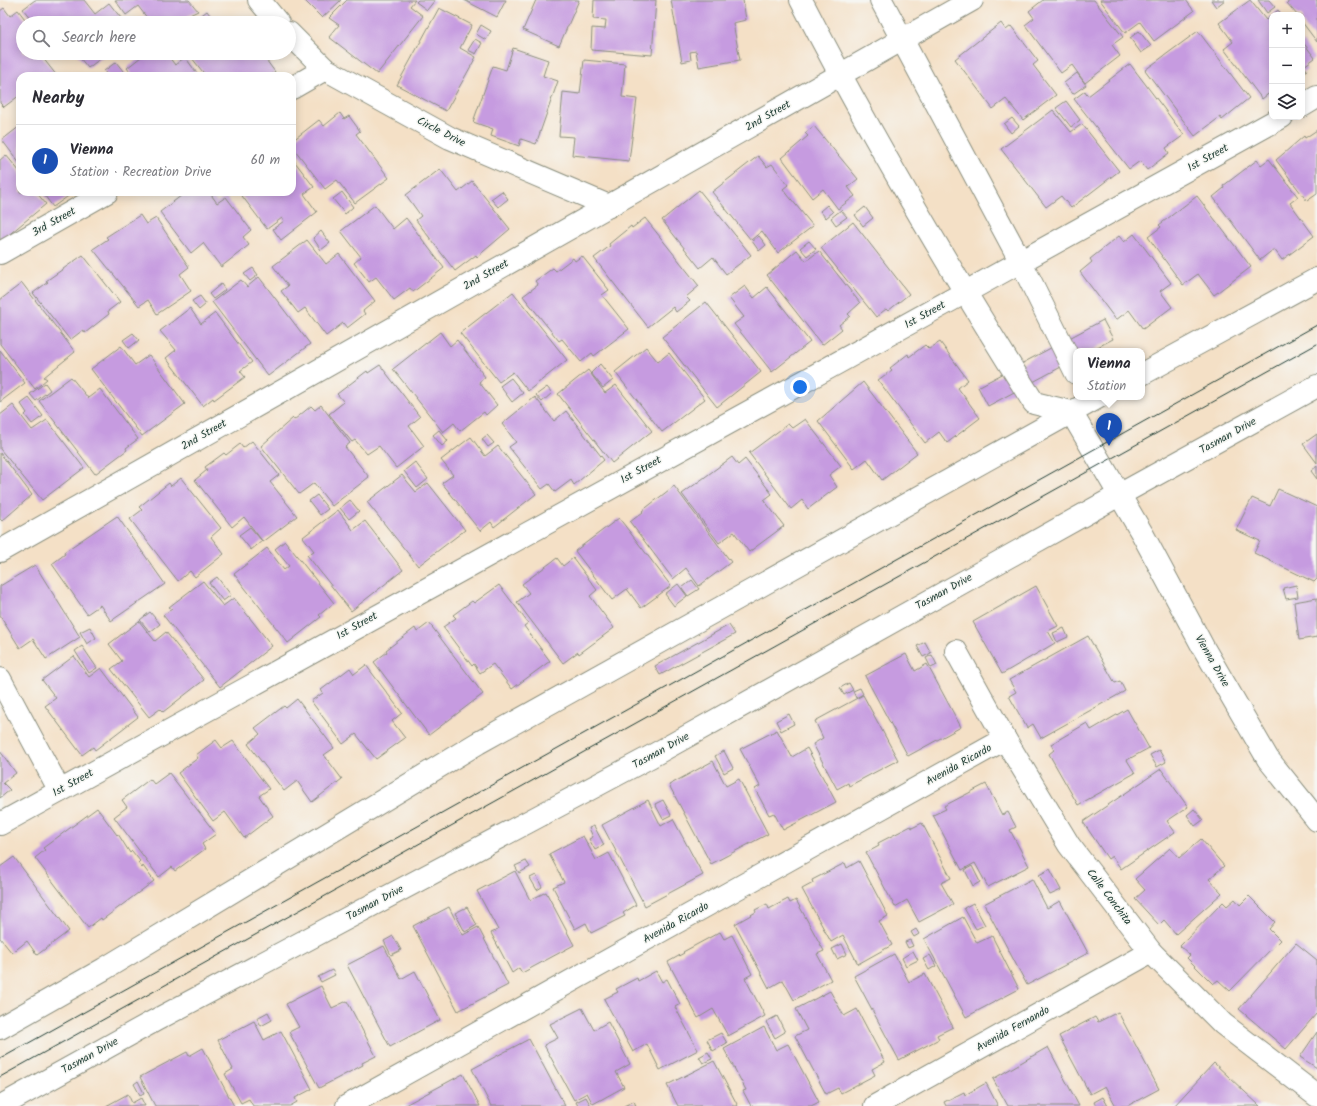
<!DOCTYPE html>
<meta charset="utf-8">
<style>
body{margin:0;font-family:Kalam,sans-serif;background:#f7f7f7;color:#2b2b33}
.controls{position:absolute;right:12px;top:12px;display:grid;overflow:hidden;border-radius:8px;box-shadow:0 2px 10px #0003}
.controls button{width:36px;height:36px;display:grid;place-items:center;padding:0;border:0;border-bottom:1px solid #e1e1e2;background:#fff;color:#2b2b33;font:20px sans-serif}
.you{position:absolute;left:800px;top:387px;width:14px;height:14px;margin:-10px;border:3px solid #fff;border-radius:50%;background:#1a73e8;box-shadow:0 0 0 6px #1a73e833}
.badge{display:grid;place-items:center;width:26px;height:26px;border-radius:50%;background:#b5179e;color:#fff;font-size:13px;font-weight:700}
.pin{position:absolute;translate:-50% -33px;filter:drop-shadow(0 1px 2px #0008)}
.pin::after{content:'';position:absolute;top:21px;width:14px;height:12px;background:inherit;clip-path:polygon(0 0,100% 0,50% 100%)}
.popup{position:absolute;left:1073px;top:348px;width:72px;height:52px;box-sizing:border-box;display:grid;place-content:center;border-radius:8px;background:#fff;filter:drop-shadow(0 1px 3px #0005);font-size:13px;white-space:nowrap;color:#7c7c81}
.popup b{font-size:15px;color:#2b2b33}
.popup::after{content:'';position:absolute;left:50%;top:100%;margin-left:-8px;border:8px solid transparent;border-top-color:#fff}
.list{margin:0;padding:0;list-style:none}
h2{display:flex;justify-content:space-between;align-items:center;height:52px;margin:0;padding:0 16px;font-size:17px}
h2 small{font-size:13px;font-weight:400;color:#7c7c81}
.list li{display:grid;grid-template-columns:26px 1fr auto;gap:12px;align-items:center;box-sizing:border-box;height:72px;padding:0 16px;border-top:1px solid #e1e1e2}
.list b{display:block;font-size:15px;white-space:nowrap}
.list p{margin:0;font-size:13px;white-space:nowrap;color:#7c7c81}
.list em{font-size:13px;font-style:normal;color:#7c7c81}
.icon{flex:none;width:22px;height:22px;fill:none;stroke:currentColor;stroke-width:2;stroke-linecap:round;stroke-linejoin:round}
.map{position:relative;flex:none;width:1317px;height:1106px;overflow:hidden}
.search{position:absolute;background:#fff;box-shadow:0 2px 10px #0003;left:16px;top:16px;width:280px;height:44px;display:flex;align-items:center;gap:10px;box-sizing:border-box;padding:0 14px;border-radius:22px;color:#7c7c81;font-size:15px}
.panel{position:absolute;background:#fff;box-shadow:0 2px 10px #0003;left:16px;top:72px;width:280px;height:124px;border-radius:12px}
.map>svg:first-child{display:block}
</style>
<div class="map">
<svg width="1317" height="1106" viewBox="0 0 1317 1106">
<rect width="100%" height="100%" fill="#f6f6f2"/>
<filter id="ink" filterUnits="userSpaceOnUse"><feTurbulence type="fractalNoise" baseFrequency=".025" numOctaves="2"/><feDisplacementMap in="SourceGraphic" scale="8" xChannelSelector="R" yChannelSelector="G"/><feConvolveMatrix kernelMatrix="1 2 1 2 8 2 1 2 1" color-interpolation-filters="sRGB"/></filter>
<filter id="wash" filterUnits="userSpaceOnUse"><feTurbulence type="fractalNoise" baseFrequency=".012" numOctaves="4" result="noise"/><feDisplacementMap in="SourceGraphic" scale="16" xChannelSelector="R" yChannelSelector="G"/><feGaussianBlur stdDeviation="0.9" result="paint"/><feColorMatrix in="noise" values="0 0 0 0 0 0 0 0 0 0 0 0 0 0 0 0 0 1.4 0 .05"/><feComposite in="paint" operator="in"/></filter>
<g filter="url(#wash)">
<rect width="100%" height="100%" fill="#f4e0c6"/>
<g id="blocks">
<g fill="#c69be0">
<path d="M35 0H84L95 14 109 3 125 23H34L23 9Z"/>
<path d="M115 0H189L198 11 173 23H151L138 6 126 15Z"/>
<path d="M304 0H341L322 18Z"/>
<path d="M347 0H415L410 6 423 16 377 74 329 37 339 25 329 18Z"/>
<path d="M418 0H435L427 10 416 2Z"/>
<path d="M464 0H506L497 17Z"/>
<path d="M536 0H579L559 46 523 30Z"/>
<path d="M594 0H656L652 55 591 50 592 28 605 29 606 20 593 19Z"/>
<path d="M671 0H743L746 20 733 23 740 60 699 67 696 51 690 52 691 60 682 62Z"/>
<path d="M1043 0H1094L1123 37 1112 45 1120 56 1085 83 1072 65 1061 73 1025 25 1034 18 1029 11Z"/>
<path d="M1100 0H1186L1194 11 1154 41 1140 22 1125 33Z"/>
<path d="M1211 0H1225L1216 7Z"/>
<path d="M1250 0 1266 20 1278 10 1282 15H1272V91L1262 99 1224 49 1233 42 1219 23Z"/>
<path d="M1258 0H1269L1275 7 1267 13Z"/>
<path d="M1291 0H1317V42L1302 22V15H1297L1287 3Z"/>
<path d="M4 8 10 16 18 10 28 23H23V53H39L57 76H20V95L4 107 0 103V11Z"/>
<path d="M439 8 472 25 460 48 476 57 446 111 397 85Z"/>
<path d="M207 11 216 23H191Z"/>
<path d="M1001 23 1006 30 1011 26 1038 61 1033 65 1056 95 1023 120 1006 99 993 109 955 59Z"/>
<path d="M481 25 491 31 486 40 476 34Z"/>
<path d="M1139 31 1151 46 1141 53 1130 38Z"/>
<path d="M1198 31 1249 98 1222 120 1220 117 1195 136 1145 70Z"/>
<path d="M475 39 482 43 476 54 468 50Z"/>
<path d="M1302 41 1315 58 1304 66 1307 70 1302 73Z"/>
<path d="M513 48 548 60 543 76 558 81 536 144 521 139 519 146 491 136 493 129 473 122 493 66 506 70Z"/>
<path d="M76 53H108L88 68Z"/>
<path d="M146 53H166L175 65 185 57 199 76H133L127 68Z"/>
<path d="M188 53H261L275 72 270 76H206Z"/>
<path d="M584 60 625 64 622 97 637 99 629 161 572 155 574 137 559 136 563 92 580 94Z"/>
<path d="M116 62 127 76H108L104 71Z"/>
<path d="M1130 64 1184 135 1166 148 1169 153 1147 170 1140 161 1129 169 1074 99 1085 91 1088 96Z"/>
<path d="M1077 73 1086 85 1073 94 1064 83Z"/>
<path d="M1066 101 1080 120 1071 127 1056 108Z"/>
<path d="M1053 110 1071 132 1082 124 1119 171 1071 208 1061 196 1046 207 1001 149Z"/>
<path d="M340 113 344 119 349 116 360 131 356 134 389 178 355 203 337 180 325 189 292 146V141L319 120 324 126Z"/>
<path d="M1012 118 1019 126 1011 133 1004 124Z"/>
<path d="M20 126V164L2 140Z"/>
<path d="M814 126 858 179 848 187 855 196 838 209 823 189 812 198 782 158 808 136 805 133Z"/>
<path d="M1317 130V194L1307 201 1276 160 1304 136 1305 138Z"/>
<path d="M6 155 20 172V192H36L46 204 0 242V160Z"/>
<path d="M758 156 767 167 772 164 788 185 783 189 813 226 778 253 762 231 751 240 712 192Z"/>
<path d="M292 158 314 187 304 194 317 212 281 240 273 229 284 221 282 218 267 229 239 192H292Z"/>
<path d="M1269 159 1298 197 1290 203 1314 236 1282 260 1274 249 1260 260 1213 197 1224 188 1223 186 1257 160 1261 165Z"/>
<path d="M440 169 458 192 472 181 510 229 477 257 476 255 455 271 416 220 421 216 406 195Z"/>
<path d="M699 190 751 255 726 274 713 257 700 268 662 220Z"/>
<path d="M502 191 508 199 498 207 491 199Z"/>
<path d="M42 192H74L53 207Z"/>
<path d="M186 192H209L217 203 226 197 251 230 243 237 249 245 221 267 203 243 191 253 160 212Z"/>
<path d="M342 192 353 207 345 214 333 199Z"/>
<path d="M1197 196 1251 267 1214 295 1198 274 1183 285 1148 237 1161 227 1159 225Z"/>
<path d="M375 205 393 229 406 218 444 268 413 292 410 288 394 300 376 277 369 282 354 263 361 257 341 231Z"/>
<path d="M827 205 833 212 826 218 820 211Z"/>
<path d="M865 207 873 218 863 226 855 215Z"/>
<path d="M841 210 847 217 836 225 831 218Z"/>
<path d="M140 215 146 224 156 218 189 267 180 274 191 291 157 314 148 300 139 306 93 249 108 239 106 237Z"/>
<path d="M645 218 699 286 686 297 690 301 676 312 673 307 648 327 594 258 610 246 609 244 631 226 632 228Z"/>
<path d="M853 222 909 294 888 311 886 309 876 317 821 248Z"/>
<path d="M321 231 330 243 321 250 313 238Z"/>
<path d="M1134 234 1171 283 1160 291 1172 307 1143 329 1129 310 1116 320 1080 272 1092 262 1090 259 1119 236 1124 242Z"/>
<path d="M759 236 766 245 759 251 752 241Z"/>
<path d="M307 240 326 264 339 254 375 301 363 311 365 314 347 328 343 323 326 336 305 308 298 313 281 291 288 286 273 266Z"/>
<path d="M809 241 816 249 807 256 800 248Z"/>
<path d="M797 250 806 261 819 251 860 303 848 314 850 316 839 325 842 329 822 345 767 275Z"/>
<path d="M83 255 120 302 108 311 109 314 85 333 83 330 70 340 33 293 48 282 46 281Z"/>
<path d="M582 256 609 290 602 295 629 329 594 356 592 353 581 362 562 339 559 341 523 296 538 285 535 281 553 268 556 271 573 258 575 261Z"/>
<path d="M253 268 258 275 250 281 244 274Z"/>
<path d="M259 277 310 344 268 376 212 302 241 280 247 287Z"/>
<path d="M22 283 75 352 44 377 47 379 35 389 0 344V300Z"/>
<path d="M221 284 225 290 213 299 209 294Z"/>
<path d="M745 286 754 298 767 287 810 342 772 372 734 324 744 317 729 298Z"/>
<path d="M513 292 567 360 528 391 513 372 499 382 460 333Z"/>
<path d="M200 296 206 304 199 310 192 301Z"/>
<path d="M706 302 761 372 717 407 662 337Z"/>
<path d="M190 308 201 324 215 313 252 362 240 371 245 377 214 400 213 398 203 406 166 358 176 350 160 331Z"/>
<path d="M1103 320 1113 339 1090 351H1076V359L988 406 978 387Z"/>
<path d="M440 332 450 346 457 340 485 377 479 382 497 405 486 415 484 412 460 431 454 423 443 432 393 369Z"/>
<path d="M133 333 139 340 129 348 123 340Z"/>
<path d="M940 342 968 380 958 388 980 418 947 443 939 432 925 443 878 380 892 370 890 368 908 354 909 357 925 345 929 349Z"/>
<path d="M121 346 135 365 149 355 185 404 142 436 91 369Z"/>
<path d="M646 347 658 362 669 353 705 399 662 432 615 372Z"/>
<path d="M0 350 25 383 0 402Z"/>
<path d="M600 364 613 380 603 388 591 373Z"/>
<path d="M380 365 420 417 409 426 424 446 396 468 379 446 367 454 355 440 352 442 329 414 344 402 337 394 367 371 368 373Z"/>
<path d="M588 370 605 393 616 385 652 431 612 463 558 394Z"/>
<path d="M71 377 88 398 100 389 138 439 126 448 127 450 95 474 39 401Z"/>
<path d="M511 378 523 393 512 402 500 386Z"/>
<path d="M863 382 917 453 882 480 867 459 854 469 818 421Z"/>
<path d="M45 383 50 390 36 401 30 394Z"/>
<path d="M547 387 552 393 542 402 536 395Z"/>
<path d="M535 397 554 421 566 411 604 460 574 485 571 480 555 492 549 484 542 489 509 447 516 442 502 424Z"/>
<path d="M29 398 43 416 32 424 25 415 27 413 21 404Z"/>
<path d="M13 405 32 430 47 420 84 468 42 500 0 449V415Z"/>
<path d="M321 405 350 443 345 447 369 477 332 506 314 483 299 494 261 446 293 418 294 420 311 406 315 410Z"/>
<path d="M805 419 841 466 829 475 837 487 808 509 802 500 791 509 749 453 788 424 792 428Z"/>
<path d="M439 430 448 441 442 446 433 435Z"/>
<path d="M1317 434V463L1303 444Z"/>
<path d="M487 435 494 443 488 447 482 439Z"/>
<path d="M471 437 485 456 498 446 536 494 494 527 491 522 480 531 442 483 453 475 441 460Z"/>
<path d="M252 441 279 475 270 482 297 516 263 542 244 517 232 527 195 480 207 470 205 467 224 453 226 455 240 444 243 448Z"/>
<path d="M0 453 32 495 2 521 0 519Z"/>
<path d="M732 457 738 465 745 459 772 494 764 500 784 526 749 552 734 532 719 543 682 494Z"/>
<path d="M415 462 428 479 417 488 404 471Z"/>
<path d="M1317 466V479L1311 471Z"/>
<path d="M402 475 416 492 428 483 465 530 418 566 367 502Z"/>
<path d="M181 478 221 528 211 537 224 554 195 577 190 571 178 581 130 519 142 510 139 507 169 483 171 486Z"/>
<path d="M674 486 731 562 699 586 686 568 673 579 630 522 643 512 642 511Z"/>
<path d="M1278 489 1317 507V579L1314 582 1254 553 1260 541 1236 530 1252 498 1270 506Z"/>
<path d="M317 495 328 509 320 515 309 501Z"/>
<path d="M350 500 359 511 349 519 340 508Z"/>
<path d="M338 510 353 530 365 521 403 570 351 611 307 555 314 551 303 537Z"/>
<path d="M117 516 165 584 111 621 100 605 87 614 52 564 65 554 64 552Z"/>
<path d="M619 518 671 586 641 608 627 589 612 600 575 551Z"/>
<path d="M250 527 262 541 251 550 239 535Z"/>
<path d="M285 541 334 603 319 615 321 617 288 643 234 574 267 548 284 570 289 566 275 549Z"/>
<path d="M557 558 563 566 573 558 597 590 590 596 614 628 579 654 578 652 563 663 517 602 529 593 522 584Z"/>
<path d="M35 565 80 637 46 659 33 639 20 648 0 616V586Z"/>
<path d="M217 577 231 595 223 601 209 583Z"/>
<path d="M692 580 699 589 688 596 682 588Z"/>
<path d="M203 581 223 606 234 598 272 646 220 687 163 615 172 609 169 607Z"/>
<path d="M678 584 687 596 674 606 665 594Z"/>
<path d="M499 585 528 623 524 626 550 661 512 689 493 664 480 673 474 664 472 666 443 627 456 618 453 615 472 601 474 603Z"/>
<path d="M1296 585 1298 597 1286 599 1283 588Z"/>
<path d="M1036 586 1058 626 1048 631 1055 643 1002 674 973 622Z"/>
<path d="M1317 598V637L1299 640 1294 602Z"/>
<path d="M150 612 160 624 150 632 140 620Z"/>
<path d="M139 621 155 641 166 632 204 680 163 712 160 709 149 717 111 669 122 661 109 644Z"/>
<path d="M429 623 483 694 429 735 374 662 387 652 386 650 415 628 417 632Z"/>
<path d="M729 625 735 634 660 675 655 666Z"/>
<path d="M90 627 96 638 87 644 80 632Z"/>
<path d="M1064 628 1068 637 1057 642 1053 633Z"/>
<path d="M1088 636 1115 683 1120 681 1125 691 1041 738 1033 724 1027 728 1009 696 1016 692 1009 680Z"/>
<path d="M925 642 931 653 923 657 917 646Z"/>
<path d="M82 646 97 668 89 673 75 651Z"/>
<path d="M906 654 915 671 927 664 961 727 908 756 865 676Z"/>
<path d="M932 655 937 665 931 668 926 658Z"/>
<path d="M74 656 89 677 101 668 138 717 95 750 93 747 82 755 45 706 56 698 42 680Z"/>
<path d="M366 665 402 713 392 721 405 738 376 759 356 734 343 744 311 701 323 693 321 690 350 668 354 674Z"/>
<path d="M849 683 853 690 844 695 840 688Z"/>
<path d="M860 688 863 694 856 698 853 691Z"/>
<path d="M863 695 898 760 849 786 848 783 837 789 813 744 823 738 815 721Z"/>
<path d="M297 699 334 748 324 755 342 779 312 802 297 781 284 791 248 744 260 734 255 728 284 706 286 708Z"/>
<path d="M1127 709 1149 748 1127 760 1135 773 1078 805 1049 754 1054 750 1051 744 1087 723 1091 730Z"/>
<path d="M789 714 794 724 781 731 776 721Z"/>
<path d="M777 730 792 757 807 748 836 802 783 830 774 813 769 815 755 789 760 786 740 749Z"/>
<path d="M216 740 222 748 233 741 269 789 259 796 273 816 244 838 225 812 213 821 178 773 198 758 196 755Z"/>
<path d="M1159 750 1166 762 1157 767 1150 755Z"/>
<path d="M0 751 16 773 3 783 10 790 0 798Z"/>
<path d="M724 751 733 768 724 773 715 756Z"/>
<path d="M713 761 726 786 739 779 768 834 711 864 669 785Z"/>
<path d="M1161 769 1188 807 1167 821 1175 832 1121 869 1112 856 1108 859 1083 822Z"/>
<path d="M169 773 216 834 202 844 205 849 175 871 172 867 159 877 114 817 127 807 122 800 150 779 154 784Z"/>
<path d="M986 784 1002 815 1008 812 1016 827 1010 830 1029 866 988 887 975 863 962 870 933 815 946 809 944 806Z"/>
<path d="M648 800 661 826 673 819 703 875 645 906 602 825Z"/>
<path d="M663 800 671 815 663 819 655 804Z"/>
<path d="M97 808 117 835 118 834 130 853 132 851 140 861 138 863 142 868 143 866 154 881 102 920 101 918 88 928 35 858 45 850 43 848Z"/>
<path d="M1194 809 1203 820 1195 826 1187 815Z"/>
<path d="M922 823 951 878 941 883 953 904 919 922 907 900 895 907 866 853 879 846 878 843 911 826 912 828Z"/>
<path d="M594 826 604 845 595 850 589 839 593 837 589 828Z"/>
<path d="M583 836 596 860 609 853 636 905 623 913 625 916 591 933 586 923 575 929 553 887 564 882 549 854Z"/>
<path d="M1201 839 1224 866 1209 879 1222 893 1176 934 1164 920 1159 925 1135 899 1145 890 1135 879 1170 848 1179 858Z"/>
<path d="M14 857 69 931 37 955 27 941 12 953 0 938V867Z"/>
<path d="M526 861 530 867 519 873 515 866Z"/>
<path d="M859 861 888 916 879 921 892 945 858 964 843 935 831 942 802 889 813 883 812 880 845 863 847 868Z"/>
<path d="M972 866 980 882 973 886 965 870Z"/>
<path d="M1050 869 1061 890 1050 895 1039 875Z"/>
<path d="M515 871 530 900 546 892 574 945 522 973 519 968 512 973 491 933 498 930 477 891Z"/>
<path d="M536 875 542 887 537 890 530 878Z"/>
<path d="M1032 879 1047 908 1060 901 1088 953 1027 985 984 904Z"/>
<path d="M1249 896 1275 922 1269 929 1280 940 1230 991 1218 980 1213 984 1187 958 1190 955 1180 946 1223 902 1227 906 1235 899 1240 905Z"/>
<path d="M788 899 790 903 796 900 824 951 817 954 831 980 794 1000 783 980 769 988 735 924 756 912 755 910 767 904 769 909Z"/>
<path d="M973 903 985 925 976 929 964 908Z"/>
<path d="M449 907 463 935 478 927 508 985 458 1011 413 926Z"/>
<path d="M467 907 477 925 465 932 455 913Z"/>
<path d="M963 917 977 943 992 936 1019 989 966 1017 924 939Z"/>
<path d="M916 929 919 934 914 937 911 932Z"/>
<path d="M720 932 724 939 732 935 752 974 745 978 765 1016 728 1036 713 1009 698 1018 668 962 684 953 683 952Z"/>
<path d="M393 936 401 950 391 955 384 941Z"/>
<path d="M910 940 913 946 908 948 905 942Z"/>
<path d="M1296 943 1317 960V1013L1286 1049 1239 1009Z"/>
<path d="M842 944 847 954 837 959 832 949Z"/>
<path d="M384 946 401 979 415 971 440 1020 390 1047 347 965Z"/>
<path d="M913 951 918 960 906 966 902 958Z"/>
<path d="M894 954 909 982 925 974 953 1027 937 1035 939 1039 899 1060 854 976Z"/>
<path d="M930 955 936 966 929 970 923 959Z"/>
<path d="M332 970 335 975 321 982 318 977Z"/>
<path d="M656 971 662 982 667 979 680 1004 675 1007 698 1050 660 1070 647 1044 633 1052 604 999 618 992 616 989 637 978 638 981Z"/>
<path d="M321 986 332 1008 347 1001 376 1056 362 1063 363 1065 319 1088 289 1032 299 1027 286 1004Z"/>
<path d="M830 991 844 1016 857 1009 885 1062 872 1069 875 1075 841 1093 838 1088 826 1094 795 1036 807 1030 796 1009Z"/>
<path d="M582 1008 594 1030 608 1022 630 1064 616 1072 624 1087 593 1104 587 1093 574 1100 544 1045 558 1038 550 1024Z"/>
<path d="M268 1012 272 1020 261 1026 257 1018Z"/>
<path d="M1118 1012 1159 1089 1127 1106H1116L1105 1086 1090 1094 1059 1036 1095 1017 1098 1022Z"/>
<path d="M777 1016 785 1032 775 1038 766 1022Z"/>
<path d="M254 1021 264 1040 281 1031 312 1089 295 1098 297 1102 290 1106H253L249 1099 241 1103 225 1074 233 1069 218 1040Z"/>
<path d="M764 1027 776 1050 788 1044 819 1102 811 1106H751L743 1091 746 1090 724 1049Z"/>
<path d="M1317 1032V1068L1300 1057Z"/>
<path d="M721 1033 727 1043 713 1051 707 1040Z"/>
<path d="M529 1039 565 1106H491L472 1069Z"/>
<path d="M1048 1047 1079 1106H1008L993 1079Z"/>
<path d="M203 1048 234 1106H155L140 1077 187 1052 189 1056Z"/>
<path d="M708 1052 712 1059 703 1063 699 1057Z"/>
<path d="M714 1061 738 1106H678L667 1085Z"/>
<path d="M1214 1063 1260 1106H1174Z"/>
<path d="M463 1074 480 1106H406L405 1105Z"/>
<path d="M138 1081 144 1093 140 1095 134 1084Z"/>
<path d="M986 1083 998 1106H946L944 1102 964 1092 965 1095Z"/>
<path d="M128 1094 132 1103 141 1098 145 1106H106Z"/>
<path d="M586 1097 591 1106H578L576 1102Z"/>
<path d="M1103 1097 1108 1106H1096L1094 1102Z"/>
<path d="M634 1101 636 1106H624Z"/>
</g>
</g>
</g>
<g filter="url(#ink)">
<use href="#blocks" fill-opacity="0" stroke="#8a8e7d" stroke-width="1"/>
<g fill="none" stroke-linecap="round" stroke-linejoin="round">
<defs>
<g id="minor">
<path d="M259 0 278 23"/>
<path d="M801 0C872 138 951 272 1034 403L1071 412"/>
<path d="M881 0 1021 262 1076 373"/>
<path d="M289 33 325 69 450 138 609 206"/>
<path d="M292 88 325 69"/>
<path d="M1302 106 1317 97"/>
<path d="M0 253 107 192"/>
<path d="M1142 374 1317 279"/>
<path d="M1071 412 1143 535 1203 647 1268 759 1317 820"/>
<path d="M0 551 972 0"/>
<path d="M956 651 1005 739 1069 845 1151 952 1223 1024 1317 1096"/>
<path d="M0 679 60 791"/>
<path d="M0 824C426 587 856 355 1282 117"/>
<path d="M0 1028 104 969 478 743 1099 397"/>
<path d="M1 1106 156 1020 650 757 1119 495 1317 386"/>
<path d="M347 1106 1005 739"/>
<path d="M875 1106 1151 952"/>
</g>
</defs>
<use href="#minor" stroke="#8a8e7d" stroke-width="24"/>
<use href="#minor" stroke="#fff" stroke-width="22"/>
<g stroke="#1f3d34" stroke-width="1">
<path d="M0 1059 1317 325"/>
<path d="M0 1077 1317 344"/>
</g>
</g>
</g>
<g text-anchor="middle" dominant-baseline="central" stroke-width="3" stroke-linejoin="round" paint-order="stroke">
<g font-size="11" fill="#1f3d34" stroke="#f6f6f2">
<text transform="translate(768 116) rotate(-30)">2nd Street</text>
<text transform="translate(441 132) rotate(27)">Circle Drive</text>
<text transform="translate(1208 158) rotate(-29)">1st Street</text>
<text transform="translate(54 222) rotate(-29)">3rd Street</text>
<text transform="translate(486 275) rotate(-30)">2nd Street</text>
<text transform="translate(925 315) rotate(-29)">1st Street</text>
<text transform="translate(204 435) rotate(-30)">2nd Street</text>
<text transform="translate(1228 436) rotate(-29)">Tasman Drive</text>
<text transform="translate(641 470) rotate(-29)">1st Street</text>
<text transform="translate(944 592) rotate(-29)">Tasman Drive</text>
<text transform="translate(357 626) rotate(-29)">1st Street</text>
<text transform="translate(1212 661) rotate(60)">Vienna Drive</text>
<text transform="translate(661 751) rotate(-29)">Tasman Drive</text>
<text transform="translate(959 765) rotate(-29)">Avenida Ricardo</text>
<text transform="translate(73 783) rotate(-29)">1st Street</text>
<text transform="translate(1109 897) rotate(53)">Calle Conchita</text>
<text transform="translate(375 903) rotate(-28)">Tasman Drive</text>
<text transform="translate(676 923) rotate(-29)">Avenida Ricardo</text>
<text transform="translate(1013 1029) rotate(-29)">Avenida Fernando</text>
<text transform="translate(90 1056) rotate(-29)">Tasman Drive</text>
</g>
</g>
</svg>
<div class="controls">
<button>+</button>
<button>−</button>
<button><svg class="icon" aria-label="layers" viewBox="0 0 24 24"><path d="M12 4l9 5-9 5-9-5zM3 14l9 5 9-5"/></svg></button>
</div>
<div class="you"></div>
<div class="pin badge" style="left:1109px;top:446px;background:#1a4fb4">1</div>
<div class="popup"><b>Vienna</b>Station</div>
<div class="search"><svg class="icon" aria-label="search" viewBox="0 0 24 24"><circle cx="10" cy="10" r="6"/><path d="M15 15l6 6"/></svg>Search here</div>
<section class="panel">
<h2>Nearby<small></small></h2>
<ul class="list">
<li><span class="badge" style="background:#1a4fb4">1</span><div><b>Vienna</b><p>Station · Recreation Drive</p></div><em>60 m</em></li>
</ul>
</section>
</div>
